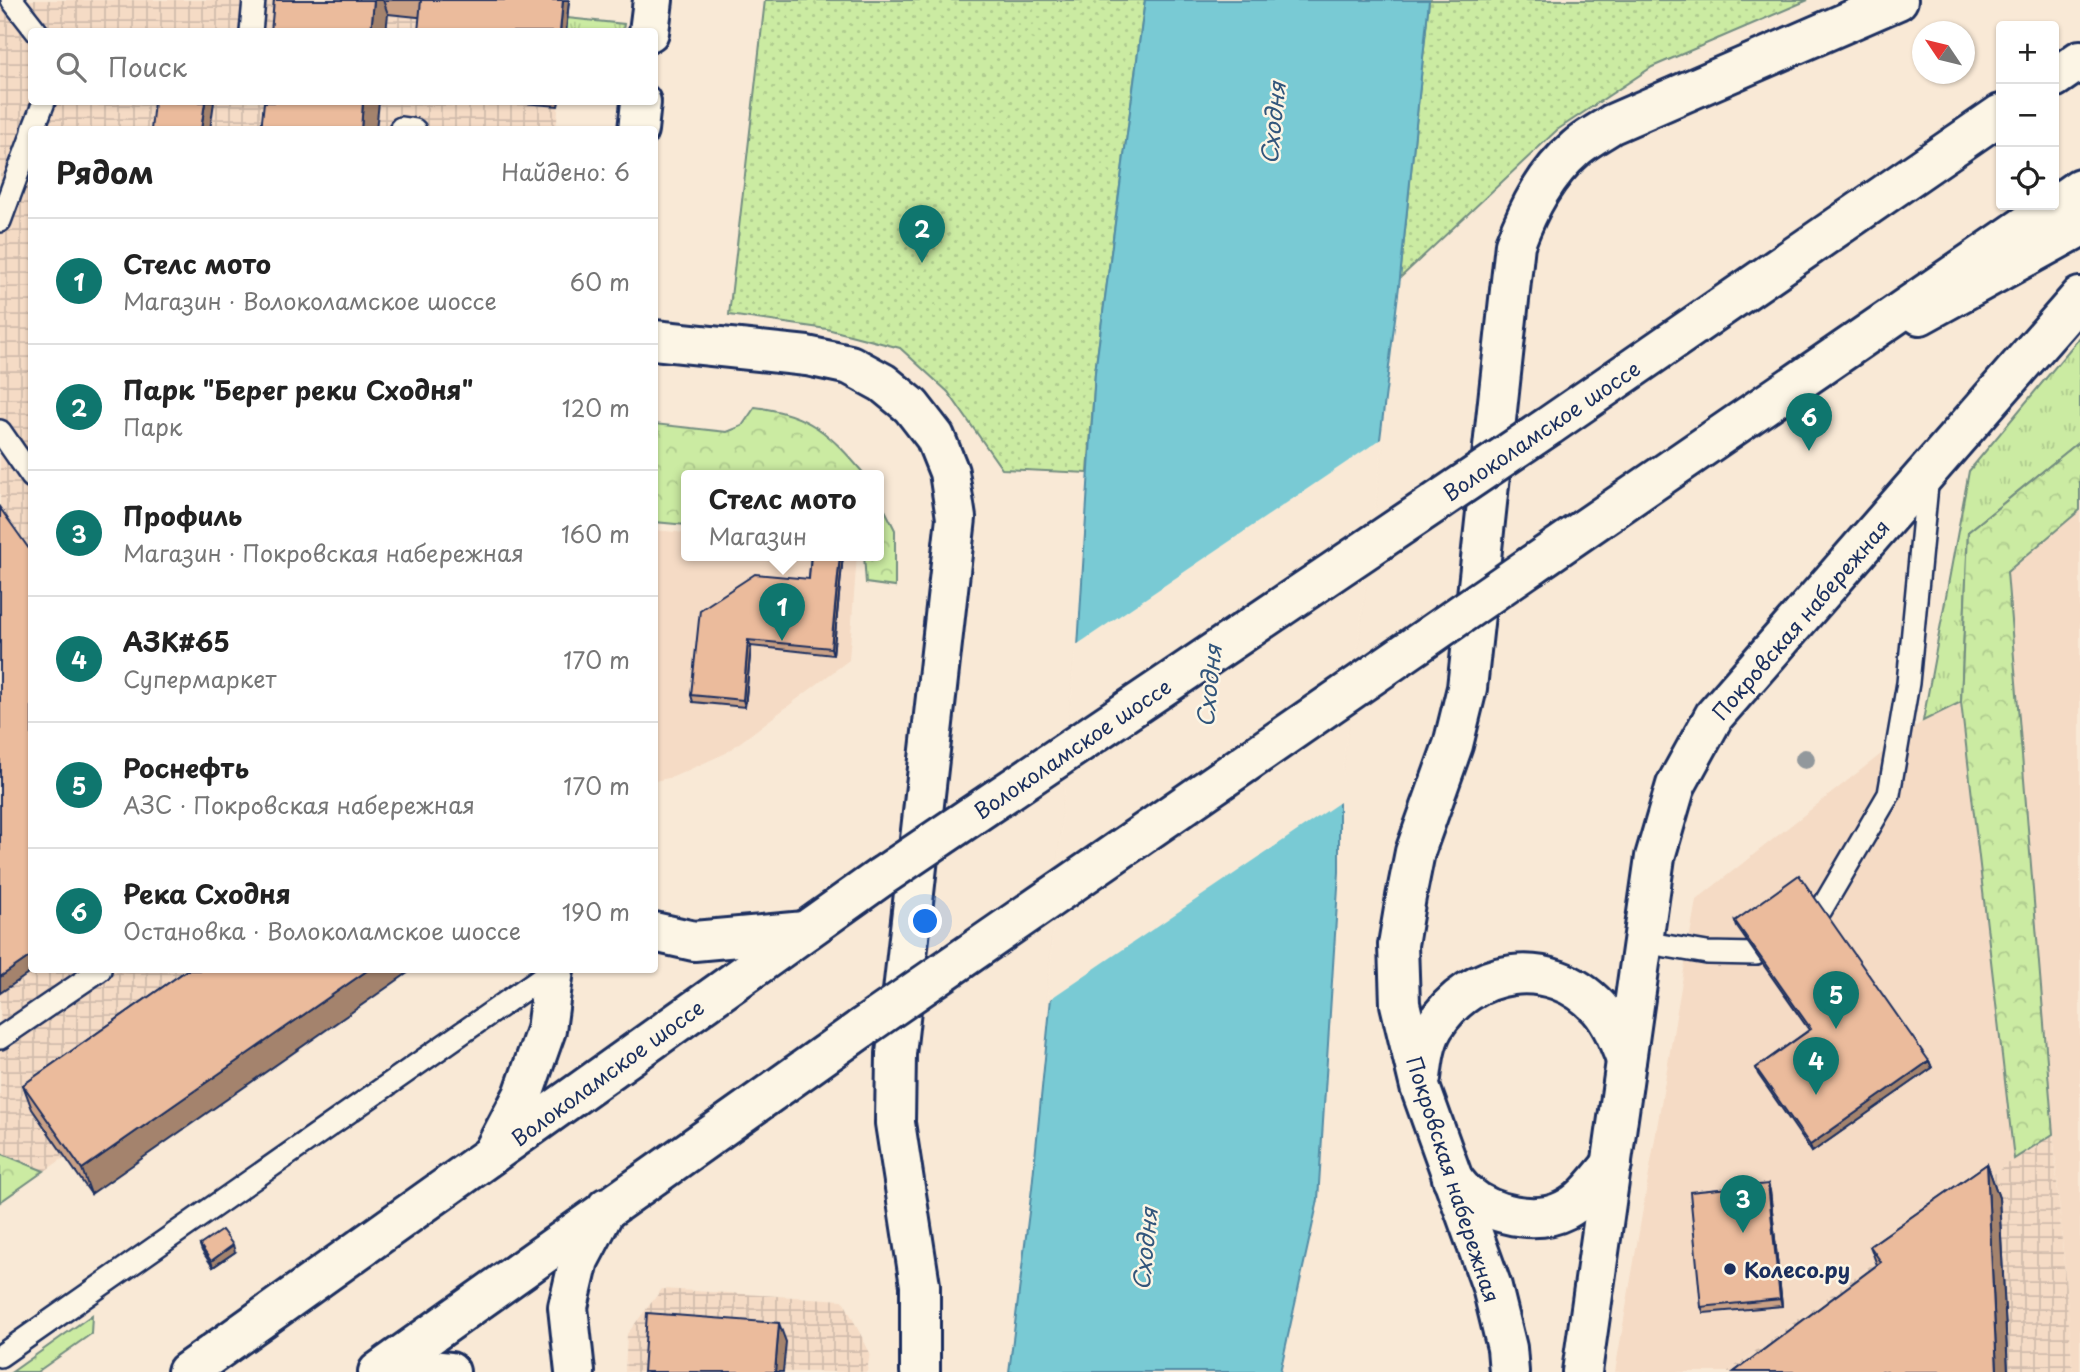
<!DOCTYPE html>
<html lang="ru">
<meta charset="utf-8">
<style>
body{margin:0;font-family:"Playpen Sans",sans-serif;background:#f6f6f6;color:#222}
.controls{position:absolute;right:21px;top:21px;display:grid;overflow:hidden;border-radius:7px;box-shadow:0 2px 5px #0004}
.controls button{width:63px;height:63px;display:grid;place-items:center;padding:0;border:0;border-bottom:2px solid #e0e0e0;background:#fff;color:#222;font:35px sans-serif}
.compass{position:absolute;left:1912px;top:21px;width:63px;height:63px;border-radius:50%;background:#fff;box-shadow:0 2px 5px #0004;rotate:305deg}
.you{position:absolute;left:926px;top:922px;width:24px;height:24px;margin:-18px;border:5px solid #fff;border-radius:50%;background:#1a73e8;box-shadow:0 0 0 10px #1a73e833}
.badge{display:grid;place-items:center;width:46px;height:46px;border-radius:50%;background:#0f766e;color:#fff;font-size:23px;font-weight:700}
.pin{position:absolute;translate:-50% -58px;filter:drop-shadow(0 2px 4px #0008)}
.pin::after{content:'';position:absolute;top:37px;width:24px;height:21px;background:inherit;clip-path:polygon(0 0,100% 0,50% 100%)}
.popup{position:absolute;left:681px;top:470px;width:203px;height:91px;box-sizing:border-box;display:grid;place-content:center;border-radius:7px;background:#fff;filter:drop-shadow(0 2px 5px #0005);font-size:23px;white-space:nowrap;color:#767676}
.popup b{font-size:26px;color:#222}
.popup::after{content:'';position:absolute;left:50%;top:100%;margin-left:-14px;border:14px solid transparent;border-top-color:#fff}
.list{margin:0;padding:0;list-style:none}
h2{display:flex;justify-content:space-between;align-items:center;height:91px;margin:0;padding:0 28px;font-size:30px}
h2 small{font-size:23px;font-weight:400;color:#767676}
.list li{display:grid;grid-template-columns:46px 1fr auto;gap:21px;align-items:center;box-sizing:border-box;height:126px;padding:0 28px;border-top:2px solid #e0e0e0}
.list b{display:block;font-size:26px;white-space:nowrap}
.list p{margin:0;font-size:23px;white-space:nowrap;color:#767676}
.list em{font-size:23px;font-style:normal;color:#767676}
.icon{flex:none;width:38px;height:38px;fill:none;stroke:currentColor;stroke-width:2;stroke-linecap:round;stroke-linejoin:round}
.map{position:relative;flex:none;width:2080px;height:1372px;overflow:hidden}
.search{position:absolute;background:#fff;box-shadow:0 2px 5px #0004;left:28px;top:28px;width:630px;height:77px;display:flex;align-items:center;gap:18px;box-sizing:border-box;padding:0 24px;border-radius:7px;color:#767676;font-size:26px}
.panel{position:absolute;background:#fff;box-shadow:0 2px 5px #0004;left:28px;top:126px;width:630px;height:847px;border-radius:7px}
.map>svg:first-child{display:block}
</style>
<div class="map">
<svg width="2080" height="1372" viewBox="0 0 2080 1372">
<defs>
<pattern id="industrial-grid" width="8" height="8" patternUnits="userSpaceOnUse" patternTransform="scale(1.75)"><rect width="8" height="8" fill="#f5dbc5"/><path d="M0 4h8M4 0v8" fill="none" stroke="#d1bcac"/></pattern>
<pattern id="grass-tufts" width="24" height="20" patternUnits="userSpaceOnUse" patternTransform="scale(1.75)"><rect width="24" height="20" fill="#cbeba2"/><path d="M3 7l-1-3M5 7V3M7 7l1-3M15 17l-1-3M17 17v-4M19 17l1-3" fill="none" stroke="#aeca8e"/></pattern>
<pattern id="forest-crowns" width="20" height="18" patternUnits="userSpaceOnUse" patternTransform="scale(1.75)"><rect width="20" height="18" fill="#cbeba2"/><path d="M2 6a3 3 0 1 1 6 0M12 15a3 3 0 1 1 6 0" fill="none" stroke="#aeca8e"/></pattern>
<pattern id="park-dots" width="8" height="8" patternUnits="userSpaceOnUse" patternTransform="scale(1.75)"><rect width="8" height="8" fill="#cbeba2"/><path d="M2 2h.1M6 6h.1" fill="none" stroke="#aeca8e" stroke-width="1.8" stroke-linecap="round"/></pattern>
</defs>
<rect width="100%" height="100%" fill="#f9e9d6"/>
<filter id="ink" filterUnits="userSpaceOnUse"><feTurbulence type="fractalNoise" baseFrequency=".0143" numOctaves="2"/><feDisplacementMap in="SourceGraphic" scale="14" xChannelSelector="R" yChannelSelector="G"/><feConvolveMatrix kernelMatrix="1 2 1 2 8 2 1 2 1" color-interpolation-filters="sRGB"/></filter>
<g filter="url(#ink)">
<g fill="#f5dbc5">
<path d="M2080 510V1372H2073L2007 572Z"/>
<path d="M654 530 686 533V555H857L849 660 726 753 673 777 655 781Z"/>
<path d="M1961 702 2014 1159 1727 1372H1615L1696 900 1923 721Z"/>
</g>
<g fill="url(#industrial-grid)">
<path d="M0 0H569L566 31 32 32V102H559L556 129 32 130V970H412L91 1194 65 1157 0 1202Z"/>
<path d="M2053 1134 2073 1372H1727L2014 1159Z"/>
<path d="M662 1289 843 1300 870 1353 867 1372H625L627 1334Z"/>
</g>
<g fill="url(#grass-tufts)" stroke="#738d80" stroke-width="2">
<path d="M567 18 624 24 623 31 566 32Z"/>
<path d="M2080 337V441L1968 532 1961 702 1923 721 1969 471Z"/>
<path d="M92 1315 91 1334 37 1372H12Z"/>
</g>
<g fill="url(#forest-crowns)" stroke="#738d80" stroke-width="2">
<path d="M755 407C810 414 830 434 865 475H686V525L655 522V424L727 432 742 426Z"/>
<path d="M2080 441V510L2007 572 2053 1134 2014 1159 1961 702 1968 532Z"/>
<path d="M878 496 895 530V587L866 583 864 555H878Z"/>
<path d="M0 1153 44 1171 0 1202Z"/>
</g>
<g fill="url(#park-dots)" stroke="#738d80" stroke-width="2">
<path d="M765 0H1145L1095 372 1088 473 1002 469 948 392 900 348 827 329 729 315Z"/>
<path d="M1429 0H1808L1652 67 1557 130 1400 278Z"/>
</g>
<path fill="#79cad4" stroke="#538ca5" stroke-width="2" d="M1145 0H1429L1400 278 1339 770V872L1318 1200 1280 1372H1009L1032 1188 1056 948 1078 647 1095 372Z"/>
<path fill="#f9e9d6" d="M1384 437 1343 770V800L1047 1001 1075 646Z"/>
<g fill="none" stroke-linecap="round" stroke-linejoin="round">
<defs>
<g id="service">
<path d="M12 0 37 32"/>
<path d="M251 32 254 0"/>
<path d="M401 128 415 130"/>
<path d="M33 130 44 102"/>
<path d="M0 221 32 135"/>
<path d="M0 431 32 477"/>
<path d="M1821 910 1889 794 1908 683 1928 475"/>
<path d="M1643 942 1707 953 1756 954"/>
<path d="M0 1038 100 970"/>
<path d="M0 1356 552 970"/>
</g>
<g id="minor">
<path d="M649 32 653 0"/>
<path d="M638 130 641 102"/>
<path d="M654 340 807 356 850 365 883 383 911 406 935 437 949 472 956 518 896 1054 895 1123 920 1285V1372"/>
<path d="M654 932 694 941 805 931"/>
<path d="M1421 1078C1423 1061 1425 1042 1434 1027 1471 967 1550 955 1599 1008 1612 1023 1619 1042 1626 1060"/>
<path d="M492 1154 523 1095 546 1030 554 970"/>
<path d="M1452 1178C1457 1183 1461 1190 1467 1194 1491 1215 1536 1225 1565 1210 1585 1200 1598 1180 1612 1164"/>
<path d="M405 1372 430 1370 450 1372"/>
<path d="M575 1372 568 1307 579 1260 607 1207"/>
<path d="M1509 1372 1507 1348 1492 1287 1420 1087 1400 1004 1398 945 1406 897 1415 852 1453 745 1467 688 1515 244C1529 207 1546 174 1576 148 1586 139 1600 132 1612 124L1898 0"/>
<path d="M1582 1372 1655 857 1676 785 1714 716 2080 297"/>
</g>
<path id="tertiary" d="M1920 315 2080 227"/>
<g id="primary">
<path d="M2054 78 2080 60"/>
<path d="M1549 426 2001 114"/>
<path d="M1532 565 2080 188"/>
<path d="M187 1372 881 877"/>
<path d="M378 1372 862 1028"/>
</g>
</defs>
<use href="#service" stroke="#1b2f5e" stroke-width="26"/>
<use href="#minor" stroke="#1b2f5e" stroke-width="44"/>
<use href="#tertiary" stroke="#1b2f5e" stroke-width="44"/>
<use href="#primary" stroke="#1b2f5e" stroke-width="44"/>
<use href="#service" stroke="#fcf5e5" stroke-width="21"/>
<use href="#minor" stroke="#fcf5e5" stroke-width="38"/>
<use href="#tertiary" stroke="#fcf5e5" stroke-width="38"/>
<use href="#primary" stroke="#fcf5e5" stroke-width="38"/>
<defs>
<g id="primary-bridge">
<path d="M881 877 1549 426"/>
<path d="M862 1028 1532 565"/>
</g>
</defs>
<use href="#primary-bridge" stroke="#1b2f5e" stroke-width="44" stroke-linecap="butt"/>
<use href="#primary-bridge" stroke="#fcf5e5" stroke-width="38"/>
</g>
<circle fill="#92989c" cx="1805" cy="759" r="10"/>
<g fill="#caa186" stroke="#1b2f5e" stroke-width="2">
<path d="M274 0H569L566 32 388 14Z"/>
<path d="M511 102H559L558 106Z"/>
<path d="M811 555H843L833 655 751 646 745 707 693 702 691 695 809 579Z"/>
<path d="M1735 921 1929 1061 1932 1068 1812 1152 1758 1074 1756 1068 1809 1030 1737 927Z"/>
<path d="M187 970 91 1194 32 1109 23 1085Z"/>
<path d="M1987 1164 1999 1198 2008 1372H1734L1877 1265 1870 1246Z"/>
<path d="M1768 1184 1770 1191 1782 1306 1704 1313 1701 1307Z"/>
<path d="M200 1245 235 1252 213 1267 202 1251Z"/>
</g>
<g fill="#a4836d" stroke="#1b2f5e" stroke-width="2">
<path d="M374 0H383L388 14 386 32H371Z"/>
<path d="M563 0H569L566 32H560Z"/>
<path d="M205 102H214L210 130H201Z"/>
<path d="M363 102H379L376 130H361Z"/>
<path d="M840 555H843L833 655 831 648Z"/>
<path d="M748 640 751 646 745 707 743 700Z"/>
<path d="M32 955V970H34L0 993V977Z"/>
<path d="M368 970H412L91 1194 82 1169Z"/>
<path d="M1929 1061 1932 1068 1812 1152 1810 1145Z"/>
<path d="M1987 1164 1999 1198 2008 1372H1997Z"/>
<path d="M1768 1184 1770 1191 1782 1306 1780 1299Z"/>
<path d="M233 1245 235 1252 213 1267 211 1261Z"/>
<path d="M779 1323 786 1342 783 1372H775Z"/>
</g>
<g fill="#ebbb9c" stroke="#1b2f5e" stroke-width="2">
<path d="M274 0H374L371 32H271Z"/>
<path d="M421 0H563L560 32H418Z"/>
<path d="M154 102H205L201 130H151Z"/>
<path d="M264 102H363L361 130H261Z"/>
<path d="M0 508 32 553V955L0 977Z"/>
<path d="M811 555H840L831 648 748 640 743 700 691 695 700 610 755 574 809 579Z"/>
<path d="M1799 875 1929 1061 1810 1145 1756 1068 1811 1029 1735 921Z"/>
<path d="M187 970H368L82 1169 23 1085Z"/>
<path d="M1987 1164 1997 1372H1734L1881 1262 1870 1246Z"/>
<path d="M1768 1184 1780 1299 1701 1307 1690 1192Z"/>
<path d="M222 1230 233 1245 211 1261 200 1245Z"/>
<path d="M647 1313 779 1323 775 1372H643Z"/>
</g>
</g>
<circle fill="#1b2f5e" stroke="#fcf5e5" stroke-width="2.5" cx="1730" cy="1269" r="7"/>
<g text-anchor="middle" dominant-baseline="central" stroke-width="5" stroke-linejoin="round" paint-order="stroke">
<g font-size="21" fill="#1b2f5e" stroke="#fcf5e5">
<text transform="translate(1541 430) rotate(-34)">Волоколамское шоссе</text>
<text transform="translate(1800 619) rotate(-49)">Покровская набережная</text>
<text transform="translate(1072 748) rotate(-34)">Волоколамское шоссе</text>
<text transform="translate(607 1072) rotate(-36)">Волоколамское шоссе</text>
<text transform="translate(1454 1179) rotate(72)">Покровская набережная</text>
</g>
<g font-size="21" font-weight="bold" fill="#1b2f5e" stroke="#fcf5e5" text-anchor="start">
<text x="1744" y="1269">Колесо.ру</text>
</g>
<g font-size="23" font-style="italic" fill="#32567c" stroke="#fcf5e5">
<text transform="translate(1272 123) rotate(-84)">Сходня</text>
<text transform="translate(1208 686) rotate(-84)">Сходня</text>
<text transform="translate(1144 1249) rotate(-84)">Сходня</text>
</g>
</g>
</svg>
<div class="controls">
<button>+</button>
<button>−</button>
<button><svg class="icon" aria-label="locate" viewBox="0 0 24 24"><circle cx="12" cy="12" r="6"/><path d="M12 2v4M12 18v4M2 12h4M18 12h4"/></svg></button>
</div>
<svg class="compass" viewBox="-18 -18 36 36"><path d="M0-13l5 13h-10z" fill="#e53935"/><path d="M0 13l5-13h-10z" fill="#767676"/></svg>
<div class="you"></div>
<div class="pin badge" style="left:782px;top:641px">1</div>
<div class="popup"><b>Стелс мото</b>Магазин</div>
<div class="pin badge" style="left:922px;top:263px">2</div>
<div class="pin badge" style="left:1743px;top:1233px">3</div>
<div class="pin badge" style="left:1816px;top:1095px">4</div>
<div class="pin badge" style="left:1836px;top:1029px">5</div>
<div class="pin badge" style="left:1809px;top:451px">6</div>
<div class="search"><svg class="icon" aria-label="search" viewBox="0 0 24 24"><circle cx="10" cy="10" r="6"/><path d="M15 15l6 6"/></svg>Поиск</div>
<section class="panel">
<h2>Рядом<small>Найдено: 6</small></h2>
<ul class="list">
<li><span class="badge">1</span><div><b>Стелс мото</b><p>Магазин · Волоколамское шоссе</p></div><em>60 m</em></li>
<li><span class="badge">2</span><div><b>Парк &quot;Берег реки Сходня&quot;</b><p>Парк</p></div><em>120 m</em></li>
<li><span class="badge">3</span><div><b>Профиль</b><p>Магазин · Покровская набережная</p></div><em>160 m</em></li>
<li><span class="badge">4</span><div><b>АЗК#65</b><p>Супермаркет</p></div><em>170 m</em></li>
<li><span class="badge">5</span><div><b>Роснефть</b><p>АЗС · Покровская набережная</p></div><em>170 m</em></li>
<li><span class="badge">6</span><div><b>Река Сходня</b><p>Остановка · Волоколамское шоссе</p></div><em>190 m</em></li>
</ul>
</section>
</div>
